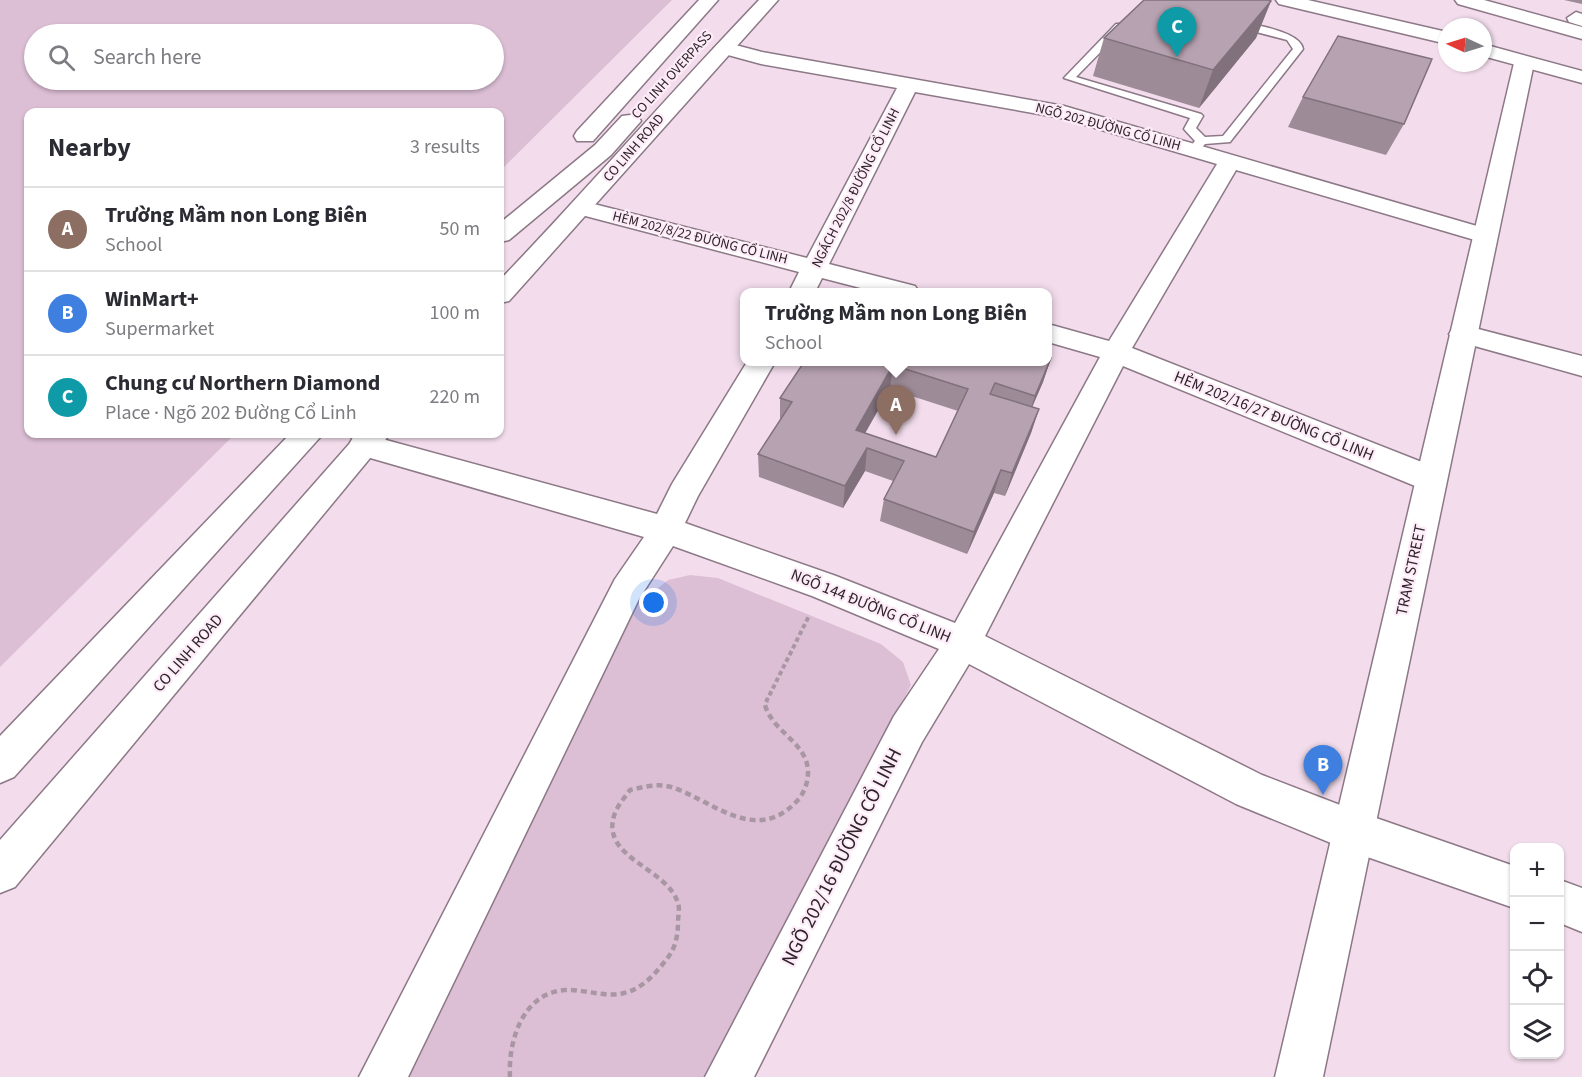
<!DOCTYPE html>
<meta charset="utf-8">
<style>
body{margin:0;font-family:"Source Sans 3",sans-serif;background:#f2f2f3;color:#2b2b33}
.controls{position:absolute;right:18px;bottom:18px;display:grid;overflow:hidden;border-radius:12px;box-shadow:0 2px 4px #0004}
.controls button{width:54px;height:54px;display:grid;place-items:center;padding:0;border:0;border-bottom:2px solid #e1e1e2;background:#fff;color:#2b2b33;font:30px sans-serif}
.compass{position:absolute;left:1438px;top:18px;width:54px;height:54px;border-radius:50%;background:#fff;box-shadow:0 2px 4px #0004;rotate:274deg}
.you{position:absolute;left:654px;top:603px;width:21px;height:21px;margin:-15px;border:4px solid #fff;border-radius:50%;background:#1a73e8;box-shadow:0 0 0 9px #1a73e833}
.badge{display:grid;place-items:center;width:39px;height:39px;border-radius:50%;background:#111827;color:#fff;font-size:20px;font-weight:700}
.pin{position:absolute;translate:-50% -50px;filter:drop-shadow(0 2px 3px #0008)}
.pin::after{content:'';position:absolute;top:32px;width:21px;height:18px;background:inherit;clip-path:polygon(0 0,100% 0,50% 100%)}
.popup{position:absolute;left:740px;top:288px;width:312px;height:78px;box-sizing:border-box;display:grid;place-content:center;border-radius:12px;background:#fff;filter:drop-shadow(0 2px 4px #0005);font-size:20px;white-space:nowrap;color:#7c7c81}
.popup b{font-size:22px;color:#2b2b33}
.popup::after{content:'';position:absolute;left:50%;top:100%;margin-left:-12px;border:12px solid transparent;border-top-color:#fff}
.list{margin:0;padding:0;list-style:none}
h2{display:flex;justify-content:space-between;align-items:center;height:78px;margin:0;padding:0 24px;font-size:26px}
h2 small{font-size:20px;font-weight:400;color:#7c7c81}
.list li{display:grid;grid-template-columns:39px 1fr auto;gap:18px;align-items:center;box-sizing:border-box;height:84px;padding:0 24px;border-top:2px solid #e1e1e2}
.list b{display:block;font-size:22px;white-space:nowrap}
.list p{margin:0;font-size:20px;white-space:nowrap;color:#7c7c81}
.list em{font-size:20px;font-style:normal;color:#7c7c81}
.icon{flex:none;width:33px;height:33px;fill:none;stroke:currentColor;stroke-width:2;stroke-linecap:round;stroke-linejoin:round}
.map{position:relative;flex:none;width:1582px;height:1077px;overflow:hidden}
.search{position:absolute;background:#fff;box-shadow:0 2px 4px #0004;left:24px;top:24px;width:480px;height:66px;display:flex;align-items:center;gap:15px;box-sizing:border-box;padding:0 21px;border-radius:33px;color:#7c7c81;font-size:22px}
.panel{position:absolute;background:#fff;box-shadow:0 2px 4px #0004;left:24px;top:108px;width:480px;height:330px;border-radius:12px}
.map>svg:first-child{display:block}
</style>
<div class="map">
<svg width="1582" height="1077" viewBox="0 0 1582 1077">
<rect width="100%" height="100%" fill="#f3dded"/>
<g fill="#ddbfd5" fill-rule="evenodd">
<path d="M0 0H672L500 171V112H28V434H235L0 667ZM34 34H494V80H34Z"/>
<path d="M690 575 718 578 881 644 903 662 911 685 704 1077H403L634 607 668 580Z"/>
</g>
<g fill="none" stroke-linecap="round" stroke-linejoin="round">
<defs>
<path id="service" d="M1237 21C1254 25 1300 31 1303 49L1230 142 1205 144 1198 152H1190L1188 149 1195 141 1184 129 1190 118 1064 78 1116 24H1124V28L1076 77 1201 114 1203 116 1196 128 1205 137 1223 136 1293 49 1287 40 1233 26 1232 24Z"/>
<g id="minor">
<path d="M1576 12 1582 14V26L1569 22 1567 18Z"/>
<path d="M724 42 762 52 1064 106 1494 231 1497 236 1494 241 1485 243 1236 170 1132 348 1442 470 1447 479 1442 488 1431 491 1420 488 1123 366 985 636 1262 775 1353 810 1514 866V908L1353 852 1236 804 969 664 922 742 754 1077H705L894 716 939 649 812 596 673 546 639 599 408 1077H359L615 579 644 537 353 453 349 445 353 437 364 434 657 514 672 484 747 362H775L698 496 685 523 836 576 955 623 1100 357 1048 342V324L1109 341 1217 164 1061 118 915 92 829 264 915 286 919 292H876L822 278 815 292H789L799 272 574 213 570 208 574 203 582 201 807 258 897 88 761 64 717 52 714 48Z"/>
<path d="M1463 325 1582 356V376L1453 340 1449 334 1453 328Z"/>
<path d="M1560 880 1582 888V932L1560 923Z"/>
</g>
<path id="tertiary" d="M1524 57 1534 63 1323 1077H1275L1514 63Z"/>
<g id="primary">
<path d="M699 0H718L593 141H577L574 136 577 131Z"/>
<path d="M759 0H778L509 301 500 303V280C588 188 671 92 759 0Z"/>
<path d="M630 115 638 116 641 121 611 155 509 240 500 242V223L595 145 622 116Z"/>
<path d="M290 434H323L14 777 0 783V736Z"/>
<path d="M358 434H390L15 887 0 893V840Z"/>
</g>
<g id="trunk">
<path d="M1276 0H1308L1447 32V44L1279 4Z"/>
<path d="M1455 0H1484L1582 27V39L1458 4Z"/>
<path d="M1483 44 1582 71V83L1483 56Z"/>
</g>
</defs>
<use href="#service" stroke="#8c7886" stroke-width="3"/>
<use href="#minor" stroke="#8c7886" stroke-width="3"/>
<use href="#tertiary" stroke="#8c7886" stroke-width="3"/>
<use href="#primary" stroke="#8c7886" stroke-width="3"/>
<use href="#trunk" stroke="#8c7886" stroke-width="3"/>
<path stroke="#a897a3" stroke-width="4" stroke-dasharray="4.5 3" stroke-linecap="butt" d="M766 702 809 616"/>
<path stroke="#a897a3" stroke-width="4.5" stroke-dasharray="6 4" stroke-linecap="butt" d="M510 1077C508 1042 522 993 565 990 585 989 604 998 624 993 643 989 658 971 669 956 676 946 678 934 678 922 678 916 680 909 678 903 667 867 598 858 615 813 618 805 625 797 630 790 643 787 658 783 671 787 712 800 755 845 796 802 806 792 810 777 807 764 801 740 772 730 765 705L767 701"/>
<use href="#service" fill="#fff" fill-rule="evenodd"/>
<use href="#minor" fill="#fff" fill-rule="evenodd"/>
<use href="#tertiary" fill="#fff" fill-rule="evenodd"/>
<use href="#primary" fill="#fff" fill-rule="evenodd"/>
<use href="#trunk" fill="#fff" fill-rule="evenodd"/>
</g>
<g fill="#9d8b98" fill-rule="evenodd">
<path d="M1564 0H1582V4Z"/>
<path d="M1271 1 1256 38 1199 108 1093 76 1104 38Z"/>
<path d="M1303 97 1404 124 1386 155 1288 127Z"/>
<path d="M1051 358 1043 382 1032 407 1039 409 1031 433 1005 496 994 493 967 554 880 521 884 499 893 481 865 471 843 508 759 477 758 454 780 420V398L804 362ZM890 389 958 411 936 457 865 433Z"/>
</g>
<g fill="#80717c">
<path d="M1271 1 1256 38 1199 108 1213 70Z"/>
<path d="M1051 358 1043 382 1027 419 1035 396Z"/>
<path d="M893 365 890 389 854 453 856 430Z"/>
<path d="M1039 409 1031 433 1005 496 1012 473Z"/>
<path d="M867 448 865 471 843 508 845 486Z"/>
<path d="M1001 470 994 493 967 554 974 532Z"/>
</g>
<g fill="#b7a2b1" stroke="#80717c" stroke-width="1.5" fill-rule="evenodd">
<path d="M1144 0H1268L1271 1 1213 70 1104 38Z"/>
<path d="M1338 36 1432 59 1404 124 1303 97Z"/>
<path d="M1047 357 1051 358 1035 396 995 383 990 394 1039 409 1012 473 1001 470 974 532 884 499 904 461 867 448 845 486 758 454 792 402 780 398 804 362H1047ZM893 365 968 389 936 457 856 430Z"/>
</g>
<g text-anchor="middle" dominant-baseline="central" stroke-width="4.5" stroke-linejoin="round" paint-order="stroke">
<g font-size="14" fill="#2c242a" stroke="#feebf8">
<text transform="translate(672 75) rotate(-48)">CO LINH OVERPASS</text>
<text transform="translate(1108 127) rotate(15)">NGÕ 202 ĐƯỜNG CỔ LINH</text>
<text transform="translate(634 148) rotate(-49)">CO LINH ROAD</text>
<text transform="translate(856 188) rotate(-63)">NGÁCH 202/8 ĐƯỜNG CỔ LINH</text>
<text transform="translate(700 238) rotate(14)">HẺM 202/8/22 ĐƯỜNG CỔ LINH</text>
</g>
<g font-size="16" fill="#2c242a" stroke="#feebf8">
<text transform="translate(1274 416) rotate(22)">HẺM 202/16/27 ĐƯỜNG CỔ LINH</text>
<text transform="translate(1411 570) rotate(-78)">TRAM STREET</text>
<text transform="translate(871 606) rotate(22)">NGÕ 144 ĐƯỜNG CỔ LINH</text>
<text transform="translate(188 653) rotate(-49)">CO LINH ROAD</text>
</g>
<g font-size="20" fill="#2c242a" stroke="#feebf8">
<text transform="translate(842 857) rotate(-63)">NGÕ 202/16 ĐƯỜNG CỔ LINH</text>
</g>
</g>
</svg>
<div class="controls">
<button>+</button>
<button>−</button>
<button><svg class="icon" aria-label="locate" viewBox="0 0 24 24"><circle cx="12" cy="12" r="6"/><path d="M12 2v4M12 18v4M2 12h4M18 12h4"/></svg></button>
<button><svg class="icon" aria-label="layers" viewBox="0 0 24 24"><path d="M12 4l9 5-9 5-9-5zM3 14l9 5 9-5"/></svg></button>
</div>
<svg class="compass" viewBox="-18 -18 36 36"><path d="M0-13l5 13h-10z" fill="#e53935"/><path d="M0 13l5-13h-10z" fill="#7c7c81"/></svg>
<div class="you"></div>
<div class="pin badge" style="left:896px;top:435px;background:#8d6e63">A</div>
<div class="popup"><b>Trường Mầm non Long Biên</b>School</div>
<div class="pin badge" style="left:1323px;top:795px;background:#3f7fe0">B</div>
<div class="pin badge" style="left:1177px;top:57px;background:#0f9aa8">C</div>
<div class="search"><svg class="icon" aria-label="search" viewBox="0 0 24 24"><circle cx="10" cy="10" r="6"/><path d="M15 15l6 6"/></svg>Search here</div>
<section class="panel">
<h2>Nearby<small>3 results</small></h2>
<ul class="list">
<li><span class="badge" style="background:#8d6e63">A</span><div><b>Trường Mầm non Long Biên</b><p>School</p></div><em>50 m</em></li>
<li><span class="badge" style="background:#3f7fe0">B</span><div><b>WinMart+</b><p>Supermarket</p></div><em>100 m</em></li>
<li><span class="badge" style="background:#0f9aa8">C</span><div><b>Chung cư Northern Diamond</b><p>Place · Ngõ 202 Đường Cổ Linh</p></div><em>220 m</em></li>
</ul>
</section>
</div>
